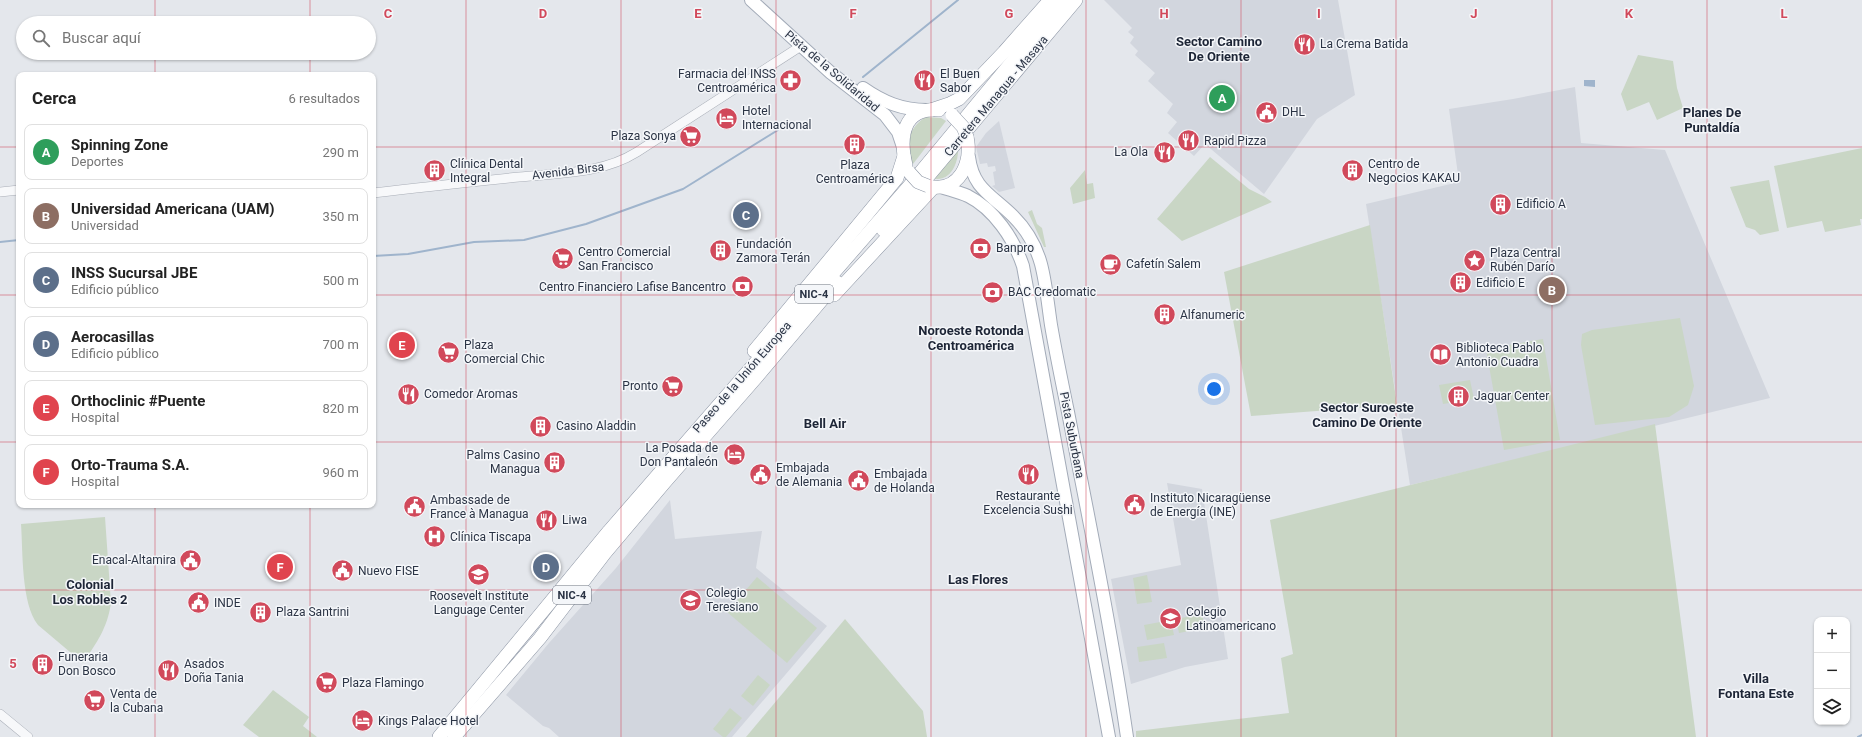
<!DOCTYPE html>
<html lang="es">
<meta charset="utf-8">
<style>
body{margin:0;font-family:Roboto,sans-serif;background:#f6f6f6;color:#222}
.controls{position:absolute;right:12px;bottom:12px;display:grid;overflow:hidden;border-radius:8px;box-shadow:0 1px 3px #0004}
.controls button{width:36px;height:36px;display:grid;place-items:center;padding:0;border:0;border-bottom:1px solid #e0e0e0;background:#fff;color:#222;font:20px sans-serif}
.you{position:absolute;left:1214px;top:389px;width:14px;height:14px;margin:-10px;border:3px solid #fff;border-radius:50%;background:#1a73e8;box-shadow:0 0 0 6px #1a73e833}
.badge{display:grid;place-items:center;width:26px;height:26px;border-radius:50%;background:#1a73e8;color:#fff;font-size:13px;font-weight:700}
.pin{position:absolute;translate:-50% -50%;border:2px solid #fff;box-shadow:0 1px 4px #0006}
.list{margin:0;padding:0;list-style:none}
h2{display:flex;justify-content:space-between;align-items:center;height:52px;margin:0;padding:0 16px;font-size:17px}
h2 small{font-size:13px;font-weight:400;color:#767676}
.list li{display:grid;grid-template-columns:26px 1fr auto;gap:12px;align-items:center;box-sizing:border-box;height:56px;margin:0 8px 8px;padding:0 8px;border:1px solid #e0e0e0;border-radius:8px}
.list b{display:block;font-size:15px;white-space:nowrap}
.list p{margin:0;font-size:13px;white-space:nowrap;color:#767676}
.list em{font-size:13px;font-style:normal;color:#767676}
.icon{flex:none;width:22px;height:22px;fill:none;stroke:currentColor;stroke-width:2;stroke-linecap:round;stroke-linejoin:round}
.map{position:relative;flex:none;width:1862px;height:737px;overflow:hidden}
.search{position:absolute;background:#fff;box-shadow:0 1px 3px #0004;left:16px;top:16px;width:360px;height:44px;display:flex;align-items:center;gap:10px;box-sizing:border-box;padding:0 14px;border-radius:22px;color:#767676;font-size:15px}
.panel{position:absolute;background:#fff;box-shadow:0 1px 3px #0004;left:16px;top:72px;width:360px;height:436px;border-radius:8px}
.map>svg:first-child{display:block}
</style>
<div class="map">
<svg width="1862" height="737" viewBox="0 0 1862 737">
<rect width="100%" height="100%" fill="#e4e7ec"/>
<g fill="#d2d6de">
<path d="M1104 0H1338L1355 95 1317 119 1264 194 1205 144 1194 156 1168 133 1177 122 1167 113 1173 104 1148 81 1155 73 1135 55 1138 51 1130 43 1134 37 1128 32 1132 28Z"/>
<path d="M1575 87 1581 143 1665 150 1770 398 1410 485 1366 204 1459 182 1449 109 1513 99Z"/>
<path d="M999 121 1015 188 999 192 992 186 995 185 993 172 996 171 995 166 988 167 987 163 980 164 976 147 986 133Z"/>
<path d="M1167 483 1202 489 1228 659 1185 667 1131 684 1111 579 1181 565Z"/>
<path d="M670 500 675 539 762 531 756 568 827 626 732 737H559L549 728 543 726 506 695 549 643 616 568Z"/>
</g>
<g fill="#c9d6c5">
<path d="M1638 55 1673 61 1677 88 1683 108 1657 120 1649 102 1627 111 1621 94Z"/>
<path d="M926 117 941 118 946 121 913 164C905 144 908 128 926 117Z"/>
<path d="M958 143C960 161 951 186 928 177Z"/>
<path d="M1862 148V219H1860L1861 225 1825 232 1822 221 1787 228 1774 166Z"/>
<path d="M1210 157 1249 189 1265 197 1272 202 1182 241 1157 219Z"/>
<path d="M1085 170 1087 184 1093 183 1095 198 1073 204 1070 188Z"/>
<path d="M1769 180 1779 231 1760 235 1755 230 1746 227 1730 187Z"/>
<path d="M1032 210 1037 224 1042 228 1046 247H1044L1028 212Z"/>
<path d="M1370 225 1397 405 1251 416 1224 272Z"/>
<path d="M1680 318 1694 386 1688 405 1669 417 1595 425 1581 345 1582 334 1592 330Z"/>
<path d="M1543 339 1560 440 1504 450 1486 349Z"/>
<path d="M1470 380 1474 399 1443 404 1439 385Z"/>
<path d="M1655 424 1696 737H1136V731L1289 713 1281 658 1293 654 1270 520Z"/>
<path d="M105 517 111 603C107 629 97 642 83 663L38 625C21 603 23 552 21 524Z"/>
<path d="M1147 575 1152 602 1137 604 1133 578Z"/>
<path d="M757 577 817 628 787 663 727 612Z"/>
<path d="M1202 614 1205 628 1179 633 1176 619Z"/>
<path d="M845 619 923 711 927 737H746Z"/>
<path d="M1171 620 1174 635 1147 640 1144 625Z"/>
<path d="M1164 643 1167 658 1139 662 1137 647Z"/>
<path d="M758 675 770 685 753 706 741 696Z"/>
<path d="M273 690 309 717 303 726 317 737H259L243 725Z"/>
<path d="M730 708 742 718 726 737H723L713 729Z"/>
</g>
<path fill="#9fb4cc" d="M1584 80H1595V87L1584 86Z"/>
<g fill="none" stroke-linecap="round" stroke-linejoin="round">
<g stroke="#9fb4cc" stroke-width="2">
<path d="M863 77 958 0"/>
<path d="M0 242 19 240"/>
<path d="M373 256 408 254 474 242 524 240 586 224 683 189 778 130"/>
<path d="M1858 737 1862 735"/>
</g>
<defs>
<g id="minor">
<path d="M0 192 19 190"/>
<path d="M373 193C422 187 470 182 519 177 559 173 602 174 637 152L801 46"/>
<path d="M0 714 28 737"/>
</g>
<g id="major">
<path d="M751 0 831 73 885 115 898 132 903 147"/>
<path d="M863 88C883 102 902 110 927 110"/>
<path d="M969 157C973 189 992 195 1013 216 1026 229 1036 246 1041 264 1046 283 1048 305 1051 325 1056 354 1062 383 1068 412 1089 520 1111 628 1127 737"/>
<path d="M941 187C950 190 959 192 968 196 994 209 1014 239 1023 266L1109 737"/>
</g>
<g id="highway">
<path d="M931 110 949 104 959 99 1004 52 1050 0"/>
<path d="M906 165C899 137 903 107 939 110"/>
<path d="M928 186C959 194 973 162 967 137"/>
<path d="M883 230 1076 0"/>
<path d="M834 295 933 188"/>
<path d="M754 351 897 178 904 156"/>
<path d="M439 737 609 531 910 185 1063 0"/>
<path d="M454 737 540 638 605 553 665 482 755 379 837 282"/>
</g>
</defs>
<use href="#minor" stroke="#a9aeb7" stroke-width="10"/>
<use href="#major" stroke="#a3abb8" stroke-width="14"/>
<use href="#highway" stroke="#8b94a3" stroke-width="14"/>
<use href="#minor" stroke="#f7f8fa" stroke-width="9"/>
<use href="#major" stroke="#fff" stroke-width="12"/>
<use href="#highway" stroke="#fff" stroke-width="13"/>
<defs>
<g id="highway-bridge">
<path d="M952 115 963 127 967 137"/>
<path d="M909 172 918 182 928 186"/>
</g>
</defs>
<use href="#highway-bridge" stroke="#8b94a3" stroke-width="14" stroke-linecap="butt"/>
<use href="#highway-bridge" stroke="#fff" stroke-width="13"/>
</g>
<path fill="none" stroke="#d1495b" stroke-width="1" stroke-opacity="0.55" d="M155 0V23M310 0V23M466 0V737M621 0V737M776 0V737M931 0V737M1086 0V737M1241 0V737M1396 0V737M1552 0V737M1707 0V737M155 53V75M310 53V75M0 147H19M373 147H1862M0 295H19M373 295H1862M0 442H19M373 442H1862M155 505V737M310 505V737M0 590H1862"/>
<defs>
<symbol id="restaurant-disc" viewBox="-11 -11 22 22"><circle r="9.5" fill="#d1495b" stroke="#f4f6f9"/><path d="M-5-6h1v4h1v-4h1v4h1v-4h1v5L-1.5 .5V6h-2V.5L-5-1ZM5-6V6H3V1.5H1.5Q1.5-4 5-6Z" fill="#fff"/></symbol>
<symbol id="pharmacy-disc" viewBox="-11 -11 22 22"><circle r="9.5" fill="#d1495b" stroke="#f4f6f9"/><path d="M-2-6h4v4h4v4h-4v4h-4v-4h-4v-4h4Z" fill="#fff"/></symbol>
<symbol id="civic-disc" viewBox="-11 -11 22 22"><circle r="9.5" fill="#d1495b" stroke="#f4f6f9"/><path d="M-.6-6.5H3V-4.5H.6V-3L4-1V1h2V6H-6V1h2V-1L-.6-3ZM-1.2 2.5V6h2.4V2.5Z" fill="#fff"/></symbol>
<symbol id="hotel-disc" viewBox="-11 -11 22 22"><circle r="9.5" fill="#d1495b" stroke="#f4f6f9"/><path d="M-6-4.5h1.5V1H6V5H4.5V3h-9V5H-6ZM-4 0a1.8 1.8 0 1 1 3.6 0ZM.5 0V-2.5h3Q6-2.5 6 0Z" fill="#fff"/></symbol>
<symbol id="supermarket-disc" viewBox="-11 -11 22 22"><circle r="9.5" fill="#d1495b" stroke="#f4f6f9"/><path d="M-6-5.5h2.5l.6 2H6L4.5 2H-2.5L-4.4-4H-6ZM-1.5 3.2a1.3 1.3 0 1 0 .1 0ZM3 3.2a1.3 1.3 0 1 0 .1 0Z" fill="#fff"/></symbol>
<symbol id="building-disc" viewBox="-11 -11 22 22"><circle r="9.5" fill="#d1495b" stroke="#f4f6f9"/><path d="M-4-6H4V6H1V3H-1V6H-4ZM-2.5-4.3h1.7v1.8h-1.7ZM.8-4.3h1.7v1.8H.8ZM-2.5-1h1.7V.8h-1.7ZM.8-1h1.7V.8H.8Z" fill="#fff"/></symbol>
<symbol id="bank-disc" viewBox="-11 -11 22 22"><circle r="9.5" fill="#d1495b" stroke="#f4f6f9"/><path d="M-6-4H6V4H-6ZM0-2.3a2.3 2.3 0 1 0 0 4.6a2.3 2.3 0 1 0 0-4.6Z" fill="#fff"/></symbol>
<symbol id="sight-disc" viewBox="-11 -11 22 22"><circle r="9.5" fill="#d1495b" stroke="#f4f6f9"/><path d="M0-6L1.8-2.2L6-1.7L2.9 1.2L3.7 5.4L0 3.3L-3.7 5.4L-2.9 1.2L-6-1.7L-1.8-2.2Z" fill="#fff"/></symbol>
<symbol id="cafe-disc" viewBox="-11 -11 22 22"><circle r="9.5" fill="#d1495b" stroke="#f4f6f9"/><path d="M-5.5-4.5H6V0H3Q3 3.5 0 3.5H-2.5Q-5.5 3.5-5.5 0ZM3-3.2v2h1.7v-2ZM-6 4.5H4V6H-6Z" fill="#fff"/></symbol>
<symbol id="library-disc" viewBox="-11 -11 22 22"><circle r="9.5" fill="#d1495b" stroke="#f4f6f9"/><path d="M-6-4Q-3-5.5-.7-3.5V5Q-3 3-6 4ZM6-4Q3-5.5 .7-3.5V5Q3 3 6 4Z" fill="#fff"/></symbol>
<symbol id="hospital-disc" viewBox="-11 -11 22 22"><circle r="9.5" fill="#d1495b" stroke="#f4f6f9"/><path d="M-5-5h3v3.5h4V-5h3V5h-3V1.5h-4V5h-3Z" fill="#fff"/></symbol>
<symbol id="school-disc" viewBox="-11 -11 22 22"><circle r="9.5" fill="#d1495b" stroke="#f4f6f9"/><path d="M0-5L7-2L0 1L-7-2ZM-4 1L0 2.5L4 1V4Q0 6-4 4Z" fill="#fff"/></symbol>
</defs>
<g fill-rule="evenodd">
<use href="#restaurant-disc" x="1292" y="32" width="25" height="25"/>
<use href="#pharmacy-disc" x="778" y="68" width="25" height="25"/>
<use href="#restaurant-disc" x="912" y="68" width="25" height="25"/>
<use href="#civic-disc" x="1254" y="100" width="25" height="25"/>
<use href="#hotel-disc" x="714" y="106" width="25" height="25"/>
<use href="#supermarket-disc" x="678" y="124" width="25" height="25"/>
<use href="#restaurant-disc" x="1176" y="128" width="25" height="25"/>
<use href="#building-disc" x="842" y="132" width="25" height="25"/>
<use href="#restaurant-disc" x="1152" y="140" width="25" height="25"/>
<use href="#building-disc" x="422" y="158" width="25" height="25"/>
<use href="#building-disc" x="1340" y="158" width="25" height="25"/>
<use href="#building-disc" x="1488" y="192" width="25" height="25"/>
<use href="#bank-disc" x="968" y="236" width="25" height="25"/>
<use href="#building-disc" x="708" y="238" width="25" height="25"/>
<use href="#supermarket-disc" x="550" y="246" width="25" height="25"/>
<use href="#sight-disc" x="1462" y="248" width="25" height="25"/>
<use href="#cafe-disc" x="1098" y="252" width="25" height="25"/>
<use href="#building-disc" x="1448" y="270" width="25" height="25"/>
<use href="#bank-disc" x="730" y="274" width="25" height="25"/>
<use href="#bank-disc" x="980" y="280" width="25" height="25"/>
<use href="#building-disc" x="1152" y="302" width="25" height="25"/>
<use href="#supermarket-disc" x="436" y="340" width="25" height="25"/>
<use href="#library-disc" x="1428" y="342" width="25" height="25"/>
<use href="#supermarket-disc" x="660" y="374" width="25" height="25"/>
<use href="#restaurant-disc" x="396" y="382" width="25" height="25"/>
<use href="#building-disc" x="1446" y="384" width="25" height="25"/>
<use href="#building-disc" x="528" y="414" width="25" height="25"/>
<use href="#hotel-disc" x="722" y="442" width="25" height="25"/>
<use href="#building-disc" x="542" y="450" width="25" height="25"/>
<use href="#civic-disc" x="748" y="462" width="25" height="25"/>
<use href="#restaurant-disc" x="1016" y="462" width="25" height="25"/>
<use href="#civic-disc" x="846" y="468" width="25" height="25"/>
<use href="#civic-disc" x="1122" y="492" width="25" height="25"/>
<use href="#civic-disc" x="402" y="494" width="25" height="25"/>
<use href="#restaurant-disc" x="534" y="508" width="25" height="25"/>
<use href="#hospital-disc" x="422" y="524" width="25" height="25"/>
<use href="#civic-disc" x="178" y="548" width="25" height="25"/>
<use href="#civic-disc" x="330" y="558" width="25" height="25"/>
<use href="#school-disc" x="466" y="562" width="25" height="25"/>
<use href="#school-disc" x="678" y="588" width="25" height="25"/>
<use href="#civic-disc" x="186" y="590" width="25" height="25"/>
<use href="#building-disc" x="248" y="600" width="25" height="25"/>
<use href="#school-disc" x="1158" y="606" width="25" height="25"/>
<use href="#building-disc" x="30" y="652" width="25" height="25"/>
<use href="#restaurant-disc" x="156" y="658" width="25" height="25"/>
<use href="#supermarket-disc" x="314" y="670" width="25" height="25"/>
<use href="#supermarket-disc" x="82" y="688" width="25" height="25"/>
<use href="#hotel-disc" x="350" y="708" width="25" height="25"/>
</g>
<g text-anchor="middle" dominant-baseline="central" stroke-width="3" stroke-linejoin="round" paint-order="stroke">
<g fill="#f4f6f9" stroke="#676e7b" stroke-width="1">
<rect x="795" y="285" width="38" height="18" rx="3"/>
<rect x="553" y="586" width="38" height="18" rx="3"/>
</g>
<g font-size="11" font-weight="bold" fill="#2b3445">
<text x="814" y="294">NIC-4</text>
<text x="572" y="595">NIC-4</text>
</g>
<g font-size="12" fill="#2b3445" stroke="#f4f6f9" text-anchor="start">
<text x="1320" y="44">La Crema Batida</text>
<text x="776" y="74" text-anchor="end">Farmacia del INSS<tspan x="776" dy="14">Centroamérica</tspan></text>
<text x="940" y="74">El Buen<tspan x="940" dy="14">Sabor</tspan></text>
<text x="742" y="111">Hotel<tspan x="742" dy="14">Internacional</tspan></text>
<text x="1282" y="112">DHL</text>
<text x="676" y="136" text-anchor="end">Plaza Sonya</text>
<text x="1204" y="141">Rapid Pizza</text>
<text x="1148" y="152" text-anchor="end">La Ola</text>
<text x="450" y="164">Clínica Dental<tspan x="450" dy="14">Integral</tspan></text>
<text x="1368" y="164">Centro de<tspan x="1368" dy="14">Negocios KAKAU</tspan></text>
<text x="855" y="165" text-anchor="middle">Plaza<tspan x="855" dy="14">Centroamérica</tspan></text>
<text x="1516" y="204">Edificio A</text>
<text x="736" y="244">Fundación<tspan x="736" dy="14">Zamora Terán</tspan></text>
<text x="996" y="248">Banpro</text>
<text x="578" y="252">Centro Comercial<tspan x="578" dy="14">San Francisco</tspan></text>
<text x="1490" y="253">Plaza Central<tspan x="1490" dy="14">Rubén Darío</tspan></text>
<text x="1126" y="264">Cafetín Salem</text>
<text x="1476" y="283">Edificio E</text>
<text x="726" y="287" text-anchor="end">Centro Financiero Lafise Bancentro</text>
<text x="1008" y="292">BAC Credomatic</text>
<text x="1180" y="315">Alfanumeric</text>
<text x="464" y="345">Plaza<tspan x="464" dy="14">Comercial Chic</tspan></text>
<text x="1456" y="348">Biblioteca Pablo<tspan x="1456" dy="14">Antonio Cuadra</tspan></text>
<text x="658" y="386" text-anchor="end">Pronto</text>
<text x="424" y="394">Comedor Aromas</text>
<text x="1474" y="396">Jaguar Center</text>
<text x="556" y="426">Casino Aladdin</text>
<text x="718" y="448" text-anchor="end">La Posada de<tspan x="718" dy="14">Don Pantaleón</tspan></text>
<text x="540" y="455" text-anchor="end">Palms Casino<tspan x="540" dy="14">Managua</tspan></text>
<text x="776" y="468">Embajada<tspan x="776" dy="14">de Alemania</tspan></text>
<text x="874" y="474">Embajada<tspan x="874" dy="14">de Holanda</tspan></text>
<text x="1028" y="496" text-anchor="middle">Restaurante<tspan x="1028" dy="14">Excelencia Sushi</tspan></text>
<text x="1150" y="498">Instituto Nicaragüense<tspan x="1150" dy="14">de Energía (INE)</tspan></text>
<text x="430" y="500">Ambassade de<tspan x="430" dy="14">France à Managua</tspan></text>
<text x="562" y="520">Liwa</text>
<text x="450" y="537">Clínica Tiscapa</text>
<text x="176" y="560" text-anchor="end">Enacal-Altamira</text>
<text x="358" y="571">Nuevo FISE</text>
<text x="706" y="593">Colegio<tspan x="706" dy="14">Teresiano</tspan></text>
<text x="479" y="596" text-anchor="middle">Roosevelt Institute<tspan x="479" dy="14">Language Center</tspan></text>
<text x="214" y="603">INDE</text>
<text x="276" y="612">Plaza Santrini</text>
<text x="1186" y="612">Colegio<tspan x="1186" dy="14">Latinoamericano</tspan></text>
<text x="58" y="657">Funeraria<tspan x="58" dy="14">Don Bosco</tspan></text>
<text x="184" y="664">Asados<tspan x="184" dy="14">Doña Tania</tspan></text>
<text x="342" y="683">Plaza Flamingo</text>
<text x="110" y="694">Venta de<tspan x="110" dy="14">la Cubana</tspan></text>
<text x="378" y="721">Kings Palace Hotel</text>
</g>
<g font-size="12" fill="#2b3445" stroke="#f4f6f9">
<text transform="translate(832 71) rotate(40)">Pista de la Solidaridad</text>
<text transform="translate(996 96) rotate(-50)">Carretera Managua - Masaya</text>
<text transform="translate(568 171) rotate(-7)">Avenida Birsa</text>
<text transform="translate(742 377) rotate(-49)">Paseo de la Unión Europea</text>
<text transform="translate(1072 435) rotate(79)">Pista Suburbana</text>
</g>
<g font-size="13" font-weight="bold" fill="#1d2536" stroke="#f4f6f9">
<text x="1219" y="41">Sector Camino<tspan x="1219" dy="15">De Oriente</tspan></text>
<text x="1712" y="112">Planes De<tspan x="1712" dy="15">Puntaldía</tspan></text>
<text x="971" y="330">Noroeste Rotonda<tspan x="971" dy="15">Centroamérica</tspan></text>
<text x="1367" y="407">Sector Suroeste<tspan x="1367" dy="15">Camino De Oriente</tspan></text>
<text x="825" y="423">Bell Air</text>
<text x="978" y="579">Las Flores</text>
<text x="90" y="584">Colonial<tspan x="90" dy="15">Los Robles 2</tspan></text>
<text x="1756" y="678">Villa<tspan x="1756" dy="15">Fontana Este</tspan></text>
</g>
</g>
<g font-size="13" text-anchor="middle" font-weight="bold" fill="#d1495b" stroke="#f4f6f9" stroke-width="3" stroke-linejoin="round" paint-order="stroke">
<text x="388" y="18">C</text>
<text x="543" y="18">D</text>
<text x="698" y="18">E</text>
<text x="853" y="18">F</text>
<text x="1009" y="18">G</text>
<text x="1164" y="18">H</text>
<text x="1319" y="18">I</text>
<text x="1474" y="18">J</text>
<text x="1629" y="18">K</text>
<text x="1784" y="18">L</text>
<text x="13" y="668">5</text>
</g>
</svg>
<div class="controls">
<button>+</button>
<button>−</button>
<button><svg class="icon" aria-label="layers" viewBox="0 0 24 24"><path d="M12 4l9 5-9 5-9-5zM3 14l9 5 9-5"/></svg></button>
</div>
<div class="you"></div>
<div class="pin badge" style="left:1222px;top:98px;background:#2e9e5b">A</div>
<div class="pin badge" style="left:1552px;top:290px;background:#8d6e63">B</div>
<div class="pin badge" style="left:746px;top:215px;background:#5c6f8a">C</div>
<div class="pin badge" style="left:546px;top:567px;background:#5c6f8a">D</div>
<div class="pin badge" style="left:402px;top:345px;background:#e0444e">E</div>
<div class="pin badge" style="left:280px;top:567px;background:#e0444e">F</div>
<div class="search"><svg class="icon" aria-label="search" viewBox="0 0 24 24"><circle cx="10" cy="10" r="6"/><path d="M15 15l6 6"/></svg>Buscar aquí</div>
<section class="panel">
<h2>Cerca<small>6 resultados</small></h2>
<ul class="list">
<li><span class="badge" style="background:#2e9e5b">A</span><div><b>Spinning Zone</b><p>Deportes</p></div><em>290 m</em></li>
<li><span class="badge" style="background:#8d6e63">B</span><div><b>Universidad Americana (UAM)</b><p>Universidad</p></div><em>350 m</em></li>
<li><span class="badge" style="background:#5c6f8a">C</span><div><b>INSS Sucursal JBE</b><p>Edificio público</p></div><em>500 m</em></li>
<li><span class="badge" style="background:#5c6f8a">D</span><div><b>Aerocasillas</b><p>Edificio público</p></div><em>700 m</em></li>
<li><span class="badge" style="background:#e0444e">E</span><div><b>Orthoclinic #Puente</b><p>Hospital</p></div><em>820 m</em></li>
<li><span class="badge" style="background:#e0444e">F</span><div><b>Orto-Trauma S.A.</b><p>Hospital</p></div><em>960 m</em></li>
</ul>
</section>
</div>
